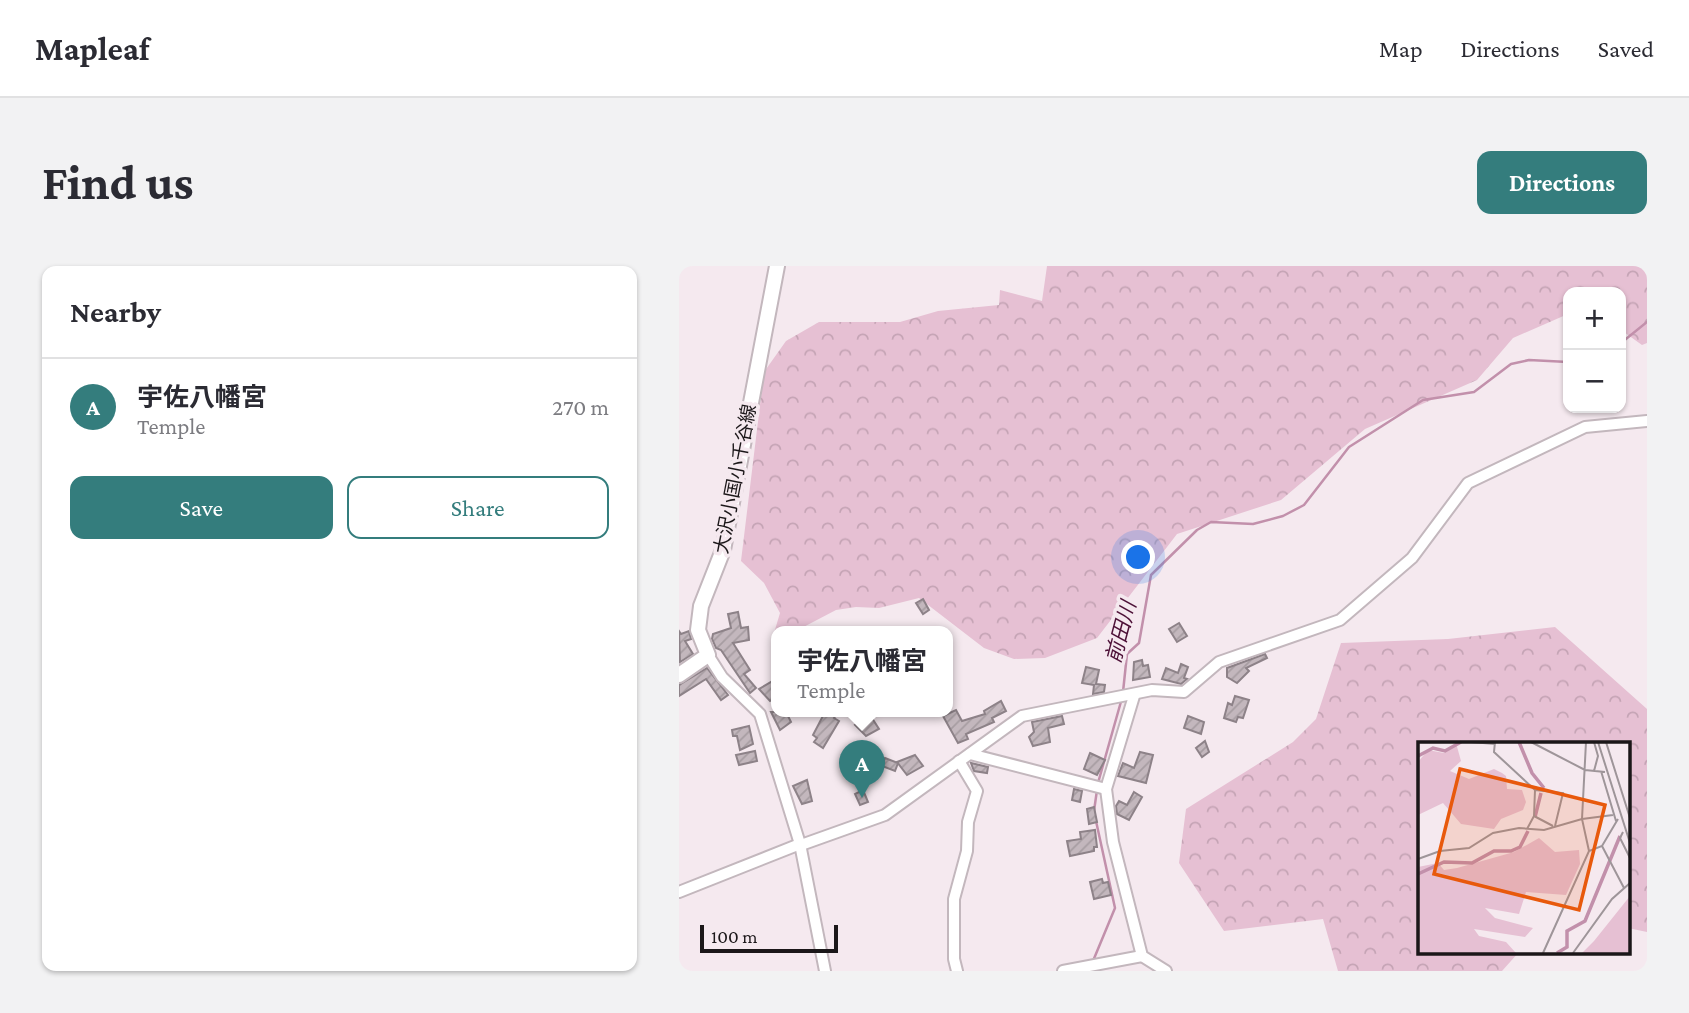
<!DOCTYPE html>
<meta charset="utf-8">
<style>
body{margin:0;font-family:"Crimson Pro","Noto Sans JP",serif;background:#f2f2f3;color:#2b2b33}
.controls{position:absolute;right:21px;top:21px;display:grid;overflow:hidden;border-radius:14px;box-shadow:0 2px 5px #0004}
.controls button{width:63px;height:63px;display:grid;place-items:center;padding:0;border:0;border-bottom:2px solid #e1e1e2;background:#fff;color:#2b2b33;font:35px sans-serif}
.scale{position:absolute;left:21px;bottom:18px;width:138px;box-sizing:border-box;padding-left:7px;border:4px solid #1b1719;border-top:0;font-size:19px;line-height:24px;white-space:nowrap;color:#1b1719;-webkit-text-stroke:5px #f5e9ef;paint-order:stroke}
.you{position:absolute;left:460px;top:292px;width:24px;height:24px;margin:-18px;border:5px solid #fff;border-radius:50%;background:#1a73e8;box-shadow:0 0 0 10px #1a73e833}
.badge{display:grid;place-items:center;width:46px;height:46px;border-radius:50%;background:#347d7d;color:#fff;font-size:23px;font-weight:700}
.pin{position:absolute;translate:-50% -58px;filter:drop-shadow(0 2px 4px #0008)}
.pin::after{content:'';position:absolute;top:37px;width:24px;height:21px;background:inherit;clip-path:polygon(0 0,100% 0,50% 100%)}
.popup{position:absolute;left:92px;top:360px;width:182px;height:91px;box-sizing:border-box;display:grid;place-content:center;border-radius:14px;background:#fff;filter:drop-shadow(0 2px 5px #0005);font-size:23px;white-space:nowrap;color:#7c7c81}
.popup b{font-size:26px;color:#2b2b33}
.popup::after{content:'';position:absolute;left:50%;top:100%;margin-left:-14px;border:14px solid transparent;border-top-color:#fff}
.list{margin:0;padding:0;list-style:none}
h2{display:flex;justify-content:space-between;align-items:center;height:91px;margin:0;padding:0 28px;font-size:30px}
h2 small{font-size:23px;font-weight:400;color:#7c7c81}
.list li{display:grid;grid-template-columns:46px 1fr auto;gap:21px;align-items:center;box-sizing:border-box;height:98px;padding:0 28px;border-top:2px solid #e1e1e2}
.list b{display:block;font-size:26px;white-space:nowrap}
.list p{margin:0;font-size:23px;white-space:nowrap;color:#7c7c81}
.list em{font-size:23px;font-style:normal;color:#7c7c81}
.actions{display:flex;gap:14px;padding:21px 28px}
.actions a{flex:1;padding:16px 0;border:2px solid #347d7d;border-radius:14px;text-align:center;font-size:24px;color:#347d7d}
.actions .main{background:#347d7d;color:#fff}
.map{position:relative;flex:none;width:968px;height:705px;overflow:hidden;border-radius:14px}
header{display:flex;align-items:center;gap:42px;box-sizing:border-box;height:98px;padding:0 35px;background:#fff;border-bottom:2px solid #e1e1e2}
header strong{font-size:33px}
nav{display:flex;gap:38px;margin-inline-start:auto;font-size:24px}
.intro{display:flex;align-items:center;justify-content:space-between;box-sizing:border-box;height:168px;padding:0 42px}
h1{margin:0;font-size:49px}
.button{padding:18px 32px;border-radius:14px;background:#347d7d;color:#fff;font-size:24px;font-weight:700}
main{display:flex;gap:42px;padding:0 42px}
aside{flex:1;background:#fff;border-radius:14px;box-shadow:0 2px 5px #0004}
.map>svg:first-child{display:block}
</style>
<header>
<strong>Mapleaf</strong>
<nav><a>Map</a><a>Directions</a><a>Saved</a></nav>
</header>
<div class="intro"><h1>Find us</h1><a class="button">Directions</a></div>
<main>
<aside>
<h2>Nearby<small></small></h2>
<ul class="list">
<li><span class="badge">A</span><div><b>宇佐八幡宮</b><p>Temple</p></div><em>270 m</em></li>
</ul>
<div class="actions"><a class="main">Save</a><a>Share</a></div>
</aside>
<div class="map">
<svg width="968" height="705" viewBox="0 0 968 705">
<defs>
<pattern id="forest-crowns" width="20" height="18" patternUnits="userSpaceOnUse" patternTransform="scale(1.75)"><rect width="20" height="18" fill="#e6c0d3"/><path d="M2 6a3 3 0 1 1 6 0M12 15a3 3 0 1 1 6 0" fill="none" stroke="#c5a4b5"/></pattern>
<pattern id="building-hatch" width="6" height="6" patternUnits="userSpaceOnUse" patternTransform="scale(1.75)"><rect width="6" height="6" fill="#c3b7bd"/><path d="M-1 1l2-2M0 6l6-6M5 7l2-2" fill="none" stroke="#a79da2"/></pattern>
</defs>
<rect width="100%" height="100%" fill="#f5e9ef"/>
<g fill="url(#forest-crowns)">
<path d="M368 0H968V77L963 79 942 64V26H889V48L834 72 798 114 686 163 602 234 498 268 418 372 366 392 335 393 305 382 240 332 200 342 177 341 157 344 115 366H97V375L92 377 101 347 85 317 62 295 85 106 107 75 140 56H221L259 45 320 39 321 24 363 35Z"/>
<path d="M876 361 968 443V666L949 662V478H740V686H840L823 705H659L644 653 545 665 500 597 507 543 614 476 637 453 662 377 769 373Z"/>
</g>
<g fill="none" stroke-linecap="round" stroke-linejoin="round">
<g stroke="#c290ab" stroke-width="2.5">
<path d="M942 77 968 56"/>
<path d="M444 426 448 388 460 377 472 309 518 264 532 256 574 258 604 250 625 239 670 181 744 134 795 126 832 98 850 94 889 96"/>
<path d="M419 517 443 432"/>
<path d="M415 545 418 524"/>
<path d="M414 695 436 642 417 555"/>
</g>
</g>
<g fill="url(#building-hatch)" stroke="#8d8288" stroke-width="2">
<path d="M244 333 250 344 244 348 237 337Z"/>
<path d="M59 346 62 362 69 361 70 374 54 377 71 404 65 408 77 422 71 427 42 384 37 382 33 373 34 368 52 362 49 348Z"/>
<path d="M500 357 508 370 498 376 490 363Z"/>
<path d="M0 365 2 368 10 365 12 373 6 375 14 388 1 396Z"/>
<path d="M586 388 588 392 567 402 570 405 558 417 548 411V402Z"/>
<path d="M463 394 464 400 469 399 471 411 454 414 455 396Z"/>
<path d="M502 398 509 401 505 412 508 413 502 418 483 413 487 402 499 407Z"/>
<path d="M407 401 420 404 417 418 426 419 425 426 414 428 415 419 403 417Z"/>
<path d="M28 402 49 429 42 434 27 413 0 430V419Z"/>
<path d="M97 413V431L91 435 80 423Z"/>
<path d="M556 430 570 434 564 452 559 451 557 456 545 452 549 437 553 439Z"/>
<path d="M322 435 327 445 313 452 315 456 287 468 289 473 279 477 264 450 277 444 283 455 306 448 305 445Z"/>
<path d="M92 446H107L112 456 101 464Z"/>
<path d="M146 446H159L155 452 160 455 144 482 135 476 138 472 134 469Z"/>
<path d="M191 449 200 463 187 470 176 459Z"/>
<path d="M383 450 385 458 369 462 371 476 354 480 350 471 355 466 353 456Z"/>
<path d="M509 450 525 456 522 468 505 462Z"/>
<path d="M70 460 74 478 61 484 58 470H54L53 464Z"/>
<path d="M526 475 530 486 523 491 517 482Z"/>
<path d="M76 485 78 495 60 499 57 489Z"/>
<path d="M461 486 474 489 467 517 439 510 444 497 455 502Z"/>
<path d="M411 487 426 494 418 509 405 503Z"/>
<path d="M236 489 244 500 228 509 218 496Z"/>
<path d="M206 492 219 497 216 505 203 500Z"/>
<path d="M292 497 309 501 308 507 295 505Z"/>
<path d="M128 514 133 535 123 538 114 520Z"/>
<path d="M395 523 403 525 401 536 393 534Z"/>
<path d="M184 524 189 536 181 539 176 528Z"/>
<path d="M455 526 463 531 450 554 438 548 437 540 440 535 448 539Z"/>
<path d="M415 541 418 556 410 558 408 543Z"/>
<path d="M416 564 418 581H415V585L391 590 388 575 402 573 401 566Z"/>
<path d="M423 613 424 617 429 616 432 629 415 633 411 616Z"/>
</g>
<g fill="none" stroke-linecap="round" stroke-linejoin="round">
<defs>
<g id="minor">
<path d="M29 389 43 411 81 448 121 578 146 705"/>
<path d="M455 430 427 523 434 576 463 690 487 705"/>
<path d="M291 488 427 523"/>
<path d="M122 579 206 549 343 450 473 424 505 426 540 396 661 354 733 292 789 217 906 161 968 155"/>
<path d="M0 626 121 578"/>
<path d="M278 705 275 693V633L288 585 289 556 298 525 280 495"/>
<path d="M384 705 463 690"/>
</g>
<path id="major" d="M0 409 29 389 19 364 22 340 44 284 98 0"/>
</defs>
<use href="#minor" stroke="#c3b7bd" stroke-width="14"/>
<use href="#major" stroke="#c3b7bd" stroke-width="18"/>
<use href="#minor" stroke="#fff" stroke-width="10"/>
<use href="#major" stroke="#fff" stroke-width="14"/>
</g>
<g text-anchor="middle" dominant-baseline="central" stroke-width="7" stroke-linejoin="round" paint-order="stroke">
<g font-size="19" fill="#1b1719" stroke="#f5e9ef">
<text transform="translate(56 213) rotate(-79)">大沢小国小千谷線</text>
</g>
<g font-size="21" font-style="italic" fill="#4d1137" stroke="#f5e9ef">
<text transform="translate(442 366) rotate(-75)">前田川</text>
</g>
</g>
<g transform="translate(739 476)">
<rect width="212" height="212" fill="#f5e9ef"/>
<path d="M38 1 43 19 32 29 51 37 76 27 84 31 88 34 89 47 104 48 108 60 105 68 83 77 76 87 43 82 25 61 0 73V20L10 8 26 11ZM121 96 137 110 161 108 162 122 148 153 108 150 101 172 67 166 77 176 115 186 107 195 56 187 61 194 88 200 98 211H0V125L20 121 26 128 39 126 96 110ZM212 154V211H164L176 199Z" fill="#e6c0d3"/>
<path fill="none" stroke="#c290ab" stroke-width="3.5" d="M101 0 114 31 126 46M0 14 15 6 27 9 43 0M117 75 123 51M0 132 26 120 54 121 76 109H93L102 105 110 89M139 211 149 205V189L167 179 202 94"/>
<path fill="none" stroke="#9e9599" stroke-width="2" d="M53 0 77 2M77 0 76 10 117 48 116 74 109 87M113 0 167 28 187 30M168 0 164 77 171 109M176 0 180 14 176 29M180 0 212 101M188 0 212 76M183 29 198 79M117 48 145 51 137 84M116 74 135 84M164 77 195 73M205 90 202 96 212 116M184 104 206 146M0 117 22 109 51 106 75 91 101 86 126 88 164 77M125 211 171 109 184 104 200 77M155 211 194 157 212 141"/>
<path fill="#e8590c" fill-opacity="0.15" stroke="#e8590c" stroke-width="3.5" d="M42 27 187 63 161 168 16 132Z"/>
<rect width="212" height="212" fill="none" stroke="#1b1719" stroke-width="3.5"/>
</g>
</svg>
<div class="controls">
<button>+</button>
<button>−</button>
</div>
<div class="scale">100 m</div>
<div class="you"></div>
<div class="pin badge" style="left:183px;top:532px">A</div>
<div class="popup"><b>宇佐八幡宮</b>Temple</div>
</div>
</main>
